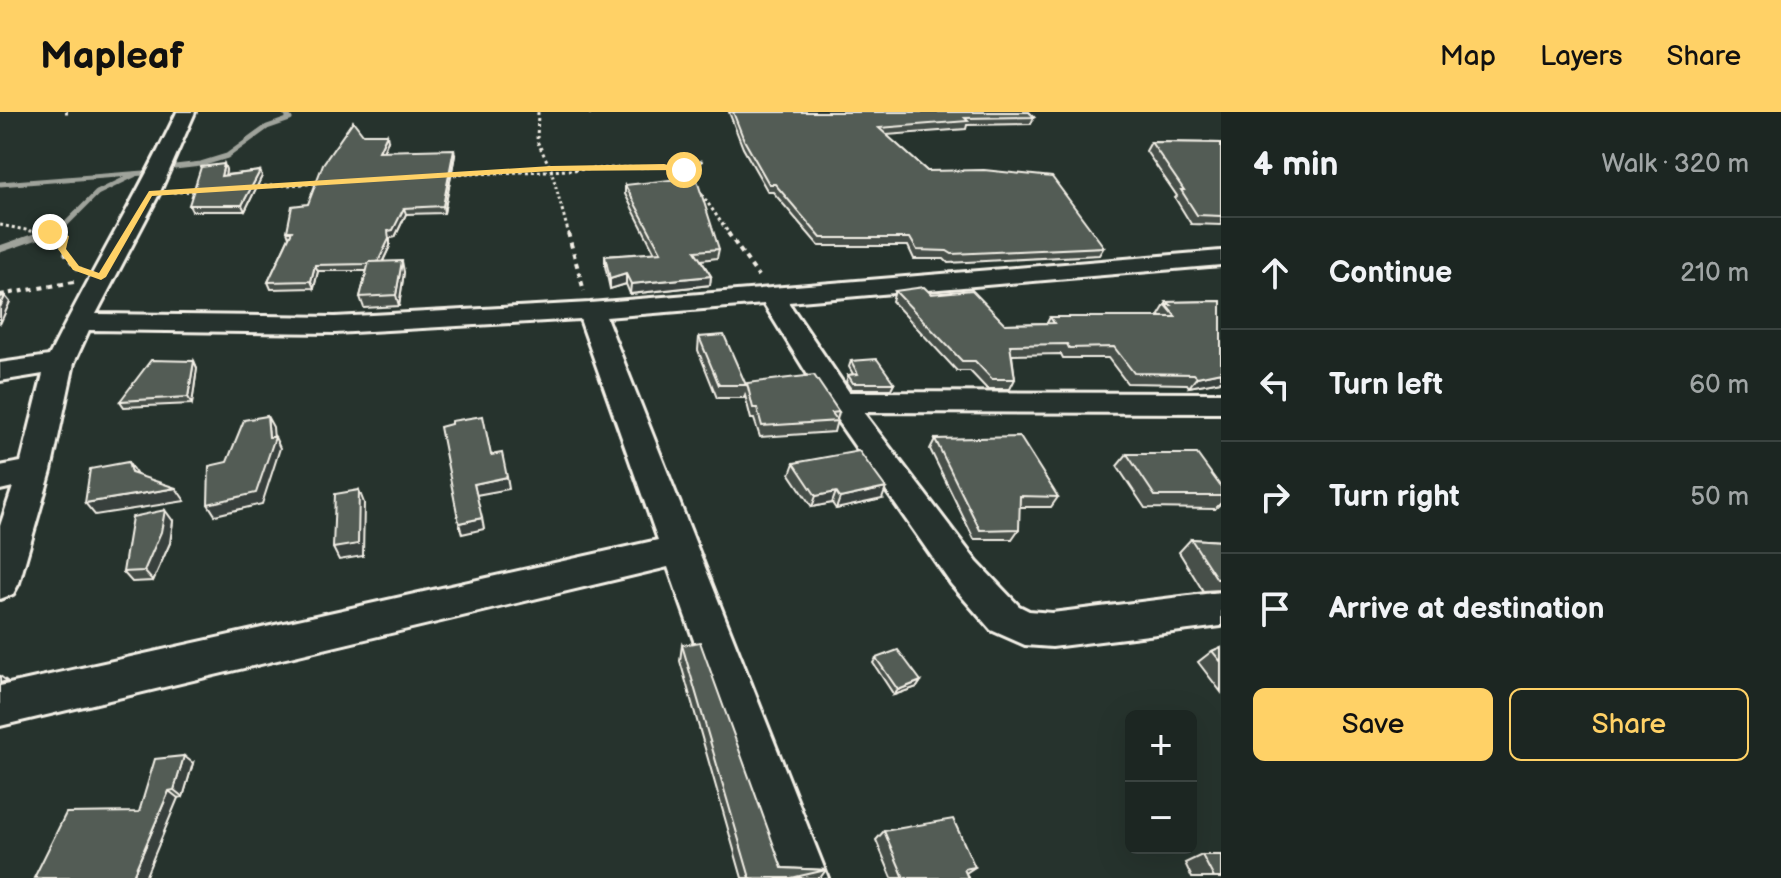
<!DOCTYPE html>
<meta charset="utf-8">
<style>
body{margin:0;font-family:"Balsamiq Sans",sans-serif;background:#252e2a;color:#f1f3f6}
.controls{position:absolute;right:24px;bottom:24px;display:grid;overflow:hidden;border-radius:12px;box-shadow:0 8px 32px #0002}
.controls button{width:72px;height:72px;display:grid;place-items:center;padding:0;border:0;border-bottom:2px solid #3a4340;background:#1c2622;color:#f1f3f6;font:40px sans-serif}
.stop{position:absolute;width:24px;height:24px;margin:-18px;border:6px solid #ffd166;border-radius:50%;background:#fff}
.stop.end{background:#ffd166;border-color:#fff;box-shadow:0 2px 8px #0008}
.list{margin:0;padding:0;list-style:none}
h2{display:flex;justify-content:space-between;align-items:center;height:104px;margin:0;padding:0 32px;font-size:34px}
h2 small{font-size:26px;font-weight:400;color:#a0a5a5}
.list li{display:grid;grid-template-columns:52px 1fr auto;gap:24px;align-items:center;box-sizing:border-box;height:112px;padding:0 32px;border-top:2px solid #3a4340}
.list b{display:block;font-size:30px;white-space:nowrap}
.list em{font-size:26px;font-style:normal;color:#a0a5a5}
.actions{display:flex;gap:16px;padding:24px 32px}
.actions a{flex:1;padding:18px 0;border:2px solid #ffd166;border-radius:12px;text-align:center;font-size:28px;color:#ffd166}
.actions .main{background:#ffd166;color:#111}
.icon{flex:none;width:44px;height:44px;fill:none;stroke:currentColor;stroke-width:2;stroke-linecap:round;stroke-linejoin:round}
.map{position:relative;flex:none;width:1221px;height:766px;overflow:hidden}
header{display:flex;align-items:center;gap:48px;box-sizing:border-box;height:112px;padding:0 40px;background:#ffd166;color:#111}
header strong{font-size:38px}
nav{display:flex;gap:44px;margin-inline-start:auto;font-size:28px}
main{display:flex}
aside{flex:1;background:#1c2622}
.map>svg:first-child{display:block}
</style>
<header>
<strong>Mapleaf</strong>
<nav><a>Map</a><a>Layers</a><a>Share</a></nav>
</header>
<main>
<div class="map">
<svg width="1221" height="766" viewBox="0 0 1221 766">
<rect width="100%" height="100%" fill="#26332d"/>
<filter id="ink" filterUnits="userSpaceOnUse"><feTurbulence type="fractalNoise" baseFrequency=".0125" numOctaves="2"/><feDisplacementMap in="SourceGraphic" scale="16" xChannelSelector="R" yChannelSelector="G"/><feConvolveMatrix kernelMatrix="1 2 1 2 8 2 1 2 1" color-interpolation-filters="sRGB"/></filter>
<g filter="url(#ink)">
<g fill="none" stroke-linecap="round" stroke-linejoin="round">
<g stroke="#9fa39b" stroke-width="5">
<path d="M175 55 201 52 227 44 267 15 290 7 284 0"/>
<path d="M0 72 144 61"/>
<path d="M41 123 64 114 97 81 134 63"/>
</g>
<path stroke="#9fa39b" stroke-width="7" d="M0 137 46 121"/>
<defs>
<path id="minor" d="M177 0H195L159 82 96 202 335 205 590 191 1221 139V153L788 190 849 280 1221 281V301L863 300 977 450 1019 494 1029 499 1052 501 1221 480V514L1052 535 1025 533 991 518 951 472 829 297 764 192 606 205 828 766H778L668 455 0 614V574L658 428 580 207 335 221 89 218 74 251 51 359 19 471 13 482 0 487V414L13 375 0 378V354L21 350 43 262 0 269V251L49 244C90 162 138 83 177 0Z"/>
</defs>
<use href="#minor" stroke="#f4f1e8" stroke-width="6"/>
<g stroke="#f4f1e8" stroke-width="3" stroke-dasharray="3 3" stroke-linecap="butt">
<path d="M65 0H70"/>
<path d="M538 0 537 29 551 57 569 123"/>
<path d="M684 58 704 48"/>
<path d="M448 63 664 54 684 58 693 68"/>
<path d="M252 75 322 71"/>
<path d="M698 77 730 123"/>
<path d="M173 80 199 79"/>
<path d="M0 113 52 123"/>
</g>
<g stroke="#f4f1e8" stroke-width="4" stroke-dasharray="5 5" stroke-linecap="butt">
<path d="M42 121 66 126 62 137 76 156 82 158"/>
<path d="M568 121 584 179"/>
<path d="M728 121 758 164"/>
<path d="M0 183 74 170"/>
</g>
<use href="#minor" fill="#26332d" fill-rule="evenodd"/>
</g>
<g fill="#474f49" stroke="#f4f1e8" stroke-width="2">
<rect x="590" y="0" width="21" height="2"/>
<path d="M729 0H1029L1034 5 1031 12 967 13 966 17 886 23 927 59 1104 135 1099 143 948 151 944 147H914L908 134H819L773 80H768L743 36Z"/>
<path d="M363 22 388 28 384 39 455 43 444 101 406 102 395 125 390 126V134L383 149 404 160 399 194 364 196 360 185 367 159H318L314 176 271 177 268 170 289 125 287 119Z"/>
<path d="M1151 30 1221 31V113L1191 112 1175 86 1177 84 1146 39Z"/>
<path d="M224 52 226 58 225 63 260 59 262 64 245 99H192L189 93Z"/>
<path d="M625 73 719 137 717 146 701 148 711 164 710 173 630 182 626 172 610 177 605 154V144L655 141 625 82Z"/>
<path d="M895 179 931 182 1005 212 1047 211 1050 205H1160L1159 203 1167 190 1221 189V269L1189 275 1187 272 1127 271 1108 246H1063L1061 242 1012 243 1015 267 1010 277H987L970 259H957L892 189Z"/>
<path d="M699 225 746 273 839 300 834 320 760 325 754 307H751L745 283 744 286H717L698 238Z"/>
<path d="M194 249 197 256 192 292 124 295 120 289Z"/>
<path d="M851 249 894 271 891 277H851L846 270 848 263 853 262 849 255Z"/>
<path d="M935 327 1058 385 1051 395H1019V417L1012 427H974L930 337Z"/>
<path d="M1127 342 1221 375V391L1215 397 1145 396 1117 354Z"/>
<path d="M794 351 882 387 836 397 832 391 812 395 790 362Z"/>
<path d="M173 409 170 431 153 469 132 470 123 460Z"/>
<path d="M1191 427 1221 429V478L1203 479 1179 440Z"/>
<path d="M682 533 782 756 826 758 820 766H742L680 549Z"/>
<path d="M1221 535V580L1198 550 1212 539Z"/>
<path d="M876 546 921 569 917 575 894 583 873 551Z"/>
<path d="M193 651 183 685 178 686 139 700Z"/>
<path d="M884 719 975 755 966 761 968 766H892L876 728Z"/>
<path d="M1202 743 1221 766H1192L1185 751Z"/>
</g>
<g fill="#39403c" stroke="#f4f1e8" stroke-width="2">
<path d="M387 22 388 28 381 45 379 39Z"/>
<path d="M454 37 455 43 444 101 443 94Z"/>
<path d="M224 52 226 58 224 70 221 64Z"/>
<path d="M260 59 262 64 245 99 242 93Z"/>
<path d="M404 96 406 102 395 125 390 126V134L378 159 377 152 388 119Z"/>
<path d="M402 149 404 160 399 194 396 183Z"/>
<path d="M315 153 318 159 314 176 311 169Z"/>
<path d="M626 162V172L610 177V167Z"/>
<path d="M711 164 710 173 630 182 631 172Z"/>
<path d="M5 184 10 190 0 212V195Z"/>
<path d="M194 249 197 256 192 292 188 285Z"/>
<path d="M1221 260V269L1189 275 1197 265Z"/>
<path d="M267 304 273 315 274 328 275 325 280 336 262 392 215 403 208 392 269 325Z"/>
<path d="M128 350 137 363 131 361Z"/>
<path d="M507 365 509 377 476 383 474 372Z"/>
<path d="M176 376 185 389 95 403 85 391Z"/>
<path d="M886 376 882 387 836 397 840 386Z"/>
<path d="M359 378 364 391 363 444 339 448 333 436Z"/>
<path d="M836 380 832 391 812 395 816 384Z"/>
<path d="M165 398 173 409 170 431 153 469 144 459Z"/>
<path d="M482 406 484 417 462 422 459 411Z"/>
<path d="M0 564 7 569 0 571Z"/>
<path d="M921 569 917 575 894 583 898 578Z"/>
<path d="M184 644 193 651 183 685 174 678Z"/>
<path d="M169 679 178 686 145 766H132Z"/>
</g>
<g fill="#525c55" stroke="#f4f1e8" stroke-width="2">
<path d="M733 0H1029L1034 5 965 6 968 9 879 16 927 59 984 58 1052 65 1104 135 952 142 947 139 917 138 910 126H821L775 72H769L744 28Z"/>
<path d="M353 9 363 22H387L379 39 454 37 443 94 404 96 393 118 388 119 389 127 378 150H369L368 152 315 153 311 169 268 170 292 119H287L292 94 308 92 323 52Z"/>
<path d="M1151 30 1221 31V104L1197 103 1181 78H1184Z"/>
<path d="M224 52 221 64 260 59 242 93H189L201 55Z"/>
<path d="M696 65 719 137 695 139 711 164 631 172 626 162 610 167 605 144 661 140 625 73Z"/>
<path d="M402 149 396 183 360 185 369 150Z"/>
<path d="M924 175 931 182 972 178 1005 212 1054 211 1050 205H1176L1166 193H1171L1167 190 1221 189V260L1197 265 1194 262 1134 261 1114 235 1069 236 1067 232 1010 233 1015 267H992L975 249H962L895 179Z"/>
<path d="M5 184 0 195V185Z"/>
<path d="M724 223 746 273H719L699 225Z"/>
<path d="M877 247 894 271H853L848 263 858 262 851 249Z"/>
<path d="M151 248 194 249 188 285 120 289Z"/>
<path d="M814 263 839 300 832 301 838 309 762 314 757 296H753L747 271Z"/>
<path d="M267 304 269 325H275L256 381 208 392 209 354 227 350 244 308Z"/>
<path d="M483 304 491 343 502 341 507 365 474 372 482 406 459 411 440 315 451 312V309Z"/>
<path d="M1020 325 1058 385 1020 384 1019 417 980 418 935 327Z"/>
<path d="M859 339 886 376 840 386 836 380 816 384 794 351Z"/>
<path d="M1127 342H1197L1221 375V384H1155Z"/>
<path d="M128 350 131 361 176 376 85 391 90 357Z"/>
<path d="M359 378 358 432 333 436 335 382Z"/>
<path d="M165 398 161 420 144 459 123 460 132 405Z"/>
<path d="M1191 427 1221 429V467H1217Z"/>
<path d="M700 530 782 756 826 758 791 766H750L682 533Z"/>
<path d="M1221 535V550L1212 539Z"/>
<path d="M898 538 921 569 898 578 876 546Z"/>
<path d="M184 644 174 678 169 679 132 766H34L66 701 139 700 155 647Z"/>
<path d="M953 707 975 755 964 757 968 766H904L884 719Z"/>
<path d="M1202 743H1221V766H1214Z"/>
</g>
</g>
<path fill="#ffd166" d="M664 52 687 58 551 59 152 84 106 165 101 168 73 158 58 137 62 127 45 120 50 118 69 124 66 137 79 154 99 161 149 79 551 54Z"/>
</svg>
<div class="controls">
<button>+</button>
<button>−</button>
</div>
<div class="stop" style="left:684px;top:58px"></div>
<div class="stop end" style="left:50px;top:120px"></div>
</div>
<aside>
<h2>4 min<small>Walk · 320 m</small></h2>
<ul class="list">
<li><svg class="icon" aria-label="ahead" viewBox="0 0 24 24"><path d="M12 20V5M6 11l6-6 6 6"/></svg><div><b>Continue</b></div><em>210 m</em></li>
<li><svg class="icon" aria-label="left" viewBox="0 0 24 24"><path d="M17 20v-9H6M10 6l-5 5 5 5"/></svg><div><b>Turn left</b></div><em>60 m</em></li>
<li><svg class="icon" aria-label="right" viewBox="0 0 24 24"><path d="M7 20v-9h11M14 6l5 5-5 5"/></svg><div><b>Turn right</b></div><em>50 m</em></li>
<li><svg class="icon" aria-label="arrive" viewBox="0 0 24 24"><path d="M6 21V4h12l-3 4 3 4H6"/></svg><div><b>Arrive at destination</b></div></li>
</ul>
<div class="actions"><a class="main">Save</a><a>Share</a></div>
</aside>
</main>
